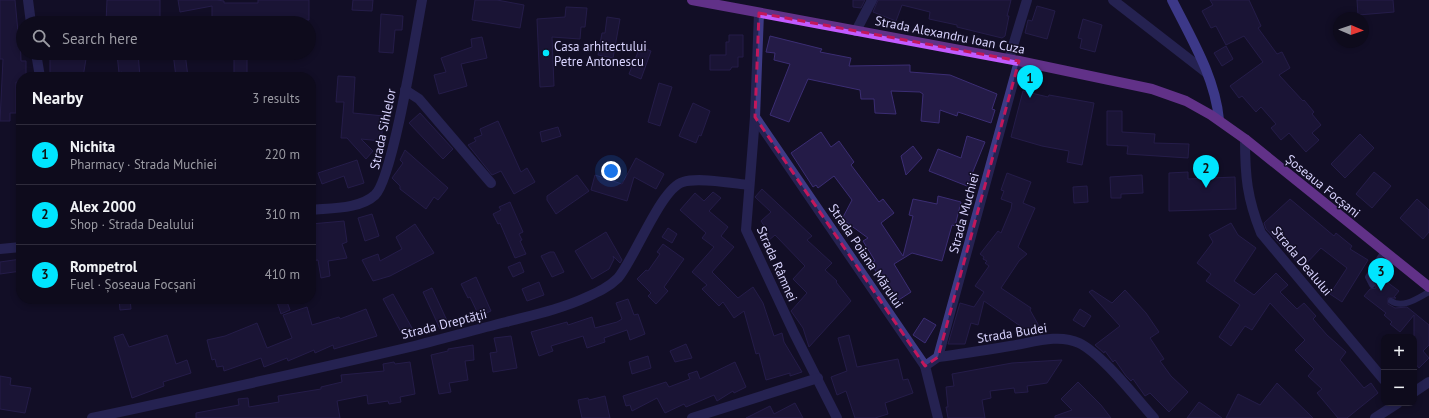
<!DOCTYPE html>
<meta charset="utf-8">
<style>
body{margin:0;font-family:"PT Sans",sans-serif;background:#171425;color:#f1f3f6}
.controls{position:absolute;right:12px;bottom:12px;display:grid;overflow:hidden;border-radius:8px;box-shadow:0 2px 6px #0003}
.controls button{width:36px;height:36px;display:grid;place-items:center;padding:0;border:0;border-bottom:1px solid #2e2b3b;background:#0e0b1c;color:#f1f3f6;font:20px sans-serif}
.compass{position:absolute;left:1333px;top:12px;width:36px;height:36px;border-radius:50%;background:#0e0b1c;box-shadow:0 2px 6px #0003;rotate:92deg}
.you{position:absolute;left:611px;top:171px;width:14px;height:14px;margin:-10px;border:3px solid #fff;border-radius:50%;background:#1a73e8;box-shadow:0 0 0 6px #1a73e833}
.badge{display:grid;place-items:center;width:26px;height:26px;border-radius:50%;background:#00e5ff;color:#111;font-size:13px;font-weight:700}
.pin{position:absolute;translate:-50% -33px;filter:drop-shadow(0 1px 2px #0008)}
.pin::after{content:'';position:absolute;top:21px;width:14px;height:12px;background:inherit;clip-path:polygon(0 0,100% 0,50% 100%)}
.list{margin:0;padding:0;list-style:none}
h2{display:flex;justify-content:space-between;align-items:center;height:52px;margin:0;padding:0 16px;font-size:17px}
h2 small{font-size:13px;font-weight:400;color:#9b9ba3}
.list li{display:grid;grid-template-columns:26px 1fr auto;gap:12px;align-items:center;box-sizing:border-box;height:60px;padding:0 16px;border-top:1px solid #2e2b3b}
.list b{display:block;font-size:15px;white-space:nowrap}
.list p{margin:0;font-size:13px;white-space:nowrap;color:#9b9ba3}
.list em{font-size:13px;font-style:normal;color:#9b9ba3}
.icon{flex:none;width:22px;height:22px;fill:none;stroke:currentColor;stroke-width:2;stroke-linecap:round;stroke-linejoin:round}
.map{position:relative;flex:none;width:1429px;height:418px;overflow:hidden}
.search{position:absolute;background:#0e0b1c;box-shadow:0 2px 6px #0003;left:16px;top:16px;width:300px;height:44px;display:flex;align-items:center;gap:10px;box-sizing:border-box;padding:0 14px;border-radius:22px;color:#9b9ba3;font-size:15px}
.panel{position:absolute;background:#0e0b1c;box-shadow:0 2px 6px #0003;left:16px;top:72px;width:300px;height:232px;border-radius:16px}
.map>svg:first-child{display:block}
</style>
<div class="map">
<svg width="1429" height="418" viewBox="0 0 1429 418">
<rect width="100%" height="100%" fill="#130f26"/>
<g fill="#241b47" stroke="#3b2d73">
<path d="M0 0H15L18 32H20L21 61H26V77H21V83L16 82V113H10V121H0L3 59H0Z"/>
<path d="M107 0H160V23H106Z"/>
<path d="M178 0H217L224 1V3H258V0H309V20H278V23H212V6L180 12Z"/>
<path d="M353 0H373L372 11 352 10Z"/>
<path d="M475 0H497L524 5 520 28 472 20Z"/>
<path d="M853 0H865L861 8 853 7Z"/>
<path d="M878 0H1011L1007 16H1009L1005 36 1002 38 957 27V25L929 19 930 12 902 5 896 21 873 12Z"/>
<path d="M1210 0H1249L1261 26 1258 28 1277 54 1282 52 1290 68 1279 75 1303 101 1304 100 1314 112 1312 114 1321 125 1312 133 1319 140 1306 152 1289 133 1281 140 1271 128 1276 124 1261 107 1256 112 1242 96 1239 98 1230 86 1263 62 1244 36 1226 45 1216 26 1211 28 1202 11 1213 5Z"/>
<path d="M1357 0H1393L1394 12 1358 15Z"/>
<path d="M1037 6 1055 11 1047 39 1025 33 1028 20 1032 21Z"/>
<path d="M566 7 587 8 585 27H581L580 39 552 37 554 86 540 87 537 19 565 17Z"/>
<path d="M381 14 403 16 402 30H395L393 53 379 52Z"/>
<path d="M607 17 620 19 613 58 598 55 602 33H605Z"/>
<path d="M1083 19 1102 25 1095 52 1080 48 1082 39 1078 38Z"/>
<path d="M729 35H743V57H738V67H732L730 70H710V55H726V42H729Z"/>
<path d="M770 36 822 49 820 52 851 58 849 66 910 65V72L950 75 997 94 992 109 995 110 991 123 958 112 957 116 940 110 939 123 921 121 923 94 920 92 891 91 896 114 875 113 874 99H861L860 90 808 79 789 122 770 115 790 64 774 60 775 53 766 52Z"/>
<path d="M482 37 487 58 461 64 467 86 439 94 434 75 446 72 441 58 472 47 471 39Z"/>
<path d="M1226 46 1233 59 1222 66 1214 53Z"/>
<path d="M640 47 651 51 641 79 629 74Z"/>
<path d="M50 53H87L83 77H53L50 75Z"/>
<path d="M138 53 140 77H123L122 72 119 73 117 54Z"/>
<path d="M173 53H185L188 77H176Z"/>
<rect x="234" y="53" width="13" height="20"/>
<path d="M338 76 355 77 353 113 384 116 381 141 361 139 373 151 366 159 347 138H341L344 102H336Z"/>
<path d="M659 83 672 87 660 126 648 122Z"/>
<path d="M1023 91 1048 97 1049 95 1094 103 1082 165 1067 162 1069 151 1042 146 1011 137Z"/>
<path d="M693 103 710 111 701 136 699 135 696 143 679 136Z"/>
<path d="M1107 111H1122V132L1155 134 1154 143 1189 144 1188 158 1127 154 1128 146 1107 145Z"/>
<path d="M420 113 453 149 443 159 409 123Z"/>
<path d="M498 121 521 172 527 168 535 182 514 194 501 171 492 175 468 145 476 141 474 138 482 135 480 129Z"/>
<path d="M558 127 561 136 542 142 540 132Z"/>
<path d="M821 132 831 147 839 141 854 162 851 165 879 202 883 199 894 213 881 223 903 256 913 216 909 215 913 199 937 204 938 196 961 202 955 226 952 225 942 261 912 253 894 264 911 292 894 303 871 263 875 261 863 241 868 238 842 219 852 200 834 176 818 188 816 185 813 187 791 153Z"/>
<path d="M1360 134 1374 148 1345 178 1331 164Z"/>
<path d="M967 136 985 142 967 186 929 171 938 149 961 158Z"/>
<path d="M913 146 922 158 906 175 901 156Z"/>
<path d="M405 150 448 188 438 200 434 197 426 209 400 189V186L392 178 403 163 400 160Z"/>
<path d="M636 158 664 174 656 189 634 177 627 201 591 190 595 175 622 184Z"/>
<path d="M357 160 364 183 348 188 344 176 322 184 318 173Z"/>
<path d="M1188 172V179L1235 177 1236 209 1169 211V173Z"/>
<path d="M1374 172 1391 186 1372 208 1356 194Z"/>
<path d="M1007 173 1031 182 1023 203 1035 208 1018 247 1027 254 1019 261 1001 288 1031 308 1030 310 1039 326 1029 332 984 301 978 325 971 323 965 344H948L960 303 974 307 984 292 975 286 989 266 985 263 987 261 983 259 984 257 980 254 998 231 1001 233 1011 209 1012 203 1001 199 1004 191 1001 190Z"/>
<path d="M577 175 589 191 556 214 547 200V196Z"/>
<path d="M1142 175 1143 193 1121 194V198H1111L1110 177Z"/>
<path d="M1087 186 1088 202 1074 203 1073 187Z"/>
<path d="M762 189 812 236 807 240 832 263 825 270 837 281 836 282 851 301 809 347 803 328 791 311 807 293 793 279 805 266 775 235 768 241 760 231 765 227 761 221 771 212 755 197Z"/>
<path d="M713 192 721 198 709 211 728 227 721 236 734 247 712 272 738 298 753 287 763 303 774 336 782 333 784 342 802 372 790 376V373L766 380 759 353 756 354 744 311 734 318 723 302 719 306 702 289 707 285 692 272 714 247 702 238 706 233 680 210 695 193 704 201Z"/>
<path d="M1290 199 1334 236 1336 233 1352 246 1350 249 1368 260 1342 302 1330 294 1347 268 1321 248 1302 268 1266 229 1264 223Z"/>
<path d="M1417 199 1429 210V232L1423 239 1400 218Z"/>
<path d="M510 202 523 232 519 234 522 240 520 241 526 254 515 258 500 223 498 224 493 214 501 210 499 207Z"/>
<path d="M372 214 379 236 365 241 358 218Z"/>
<path d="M344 221 347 242 342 244 347 258 328 261 330 276 321 278 318 260 311 261V224Z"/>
<path d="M1231 223 1238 235 1256 248 1234 281 1254 295 1276 273 1288 285 1280 292 1297 309 1304 303 1316 316 1313 319 1327 335 1346 352 1340 360 1364 388 1371 383 1378 393 1347 418H1338L1317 393 1322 389 1308 376 1314 369 1295 350 1305 340 1270 303 1252 330 1245 326 1231 346 1219 337 1240 305 1206 281 1211 274 1197 263 1213 242 1209 235Z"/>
<path d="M415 224 434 253 390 276 373 281 362 260 378 254 380 261 402 249 396 237Z"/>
<path d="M668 228 677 234 672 243 662 237Z"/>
<path d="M606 232 622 260 620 263 613 256 614 259 609 269 592 279 575 251Z"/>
<path d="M663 244 684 259 664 287 668 291 656 304 648 296 651 293 637 279 646 270 648 271 660 254 657 252Z"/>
<path d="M550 252H554L564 272 552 277 541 256Z"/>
<path d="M21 259V271L0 274V262Z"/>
<path d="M520 262 524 272 513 277 508 267Z"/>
<path d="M1379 276 1399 291 1394 297 1396 298H1388V304L1395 308 1407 307 1429 325V345L1423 351 1429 358 1419 368 1414 362V315L1400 332 1390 324 1392 322 1384 315 1386 313 1364 296 1370 289 1376 288 1375 281Z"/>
<path d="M476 277 491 311 479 316 470 297 468 298 461 284Z"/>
<path d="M539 282 544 295 527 301 522 289Z"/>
<path d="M432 288 449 325 440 329 423 292Z"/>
<path d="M1092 290 1112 303 1125 290 1146 313 1159 332 1150 338 1164 359 1160 361 1171 376 1188 392 1169 412 1150 393 1145 396 1133 379 1131 381 1126 376 1115 360 1113 362 1105 351 1104 353 1095 345 1120 326 1089 292Z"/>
<path d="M393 294 412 328 402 334 383 299Z"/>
<path d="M119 299H130L131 309 120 310Z"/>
<path d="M276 299H286L290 310 281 314Z"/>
<path d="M628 299 634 315 638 314 645 334 630 340 627 330 604 338 605 342 587 348 583 336 551 346 553 351 539 356 531 332 567 322 568 325 592 317 595 328 617 322 622 319 616 303Z"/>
<path d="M307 307 312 325 339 317 340 319 366 309 377 336 334 349 333 345 315 353 314 350 288 361 287 358 264 367 261 358 224 371 223 366 217 367 215 359 212 360 207 340 225 336 257 323 267 348 292 338 283 315Z"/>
<path d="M1080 309 1091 316 1084 327 1073 320Z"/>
<path d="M924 318 936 325 925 343 913 335Z"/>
<path d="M123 334 129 347 167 335 176 364 187 360 191 373 163 382 164 386 132 398 114 337Z"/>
<path d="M849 335 857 367 898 359 903 380 908 379 913 393 885 403 888 414 875 418H855L846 391 837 395 831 377 847 371 838 338Z"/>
<path d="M511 336 517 368 493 372 490 353 497 352 494 338Z"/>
<path d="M686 344 692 358 675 362 670 351Z"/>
<path d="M473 345 474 360 465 361 468 380 449 383 451 392 439 394 431 355 448 351V349Z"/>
<path d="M648 356 651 368 632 374 629 362Z"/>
<path d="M1062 360 1047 383 1027 386 1028 392 1015 393 1014 388 990 391 991 398 982 400 985 418H948L946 407H948L946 387 954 386 952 374 1012 363Z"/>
<path d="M394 362 395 364 410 362 415 394 400 397 401 402 389 404 388 401 368 404 367 395 337 401 340 418H196V413L239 405 238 399 248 398 249 407 279 402 278 396 321 389V387L342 382 341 375 384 371 383 364Z"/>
<path d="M735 362 746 387 734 393 733 391 717 401 714 395 686 407 684 404 665 413 657 398 632 411 630 405 626 406 623 396 666 382 669 387 690 379 688 374 697 371 700 379Z"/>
<path d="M0 376 11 378 10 385 31 388 25 413 0 409Z"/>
<path d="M1078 382 1101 405 1111 418H1055V416L1072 410 1061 399Z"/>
<path d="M1277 383 1313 418H1226L1238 394 1260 405Z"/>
<path d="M605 396 610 418H582L578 400 588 398 589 400Z"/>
<path d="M1199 402 1205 406 1222 418H1187Z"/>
<path d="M795 403 803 418H746L770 406 774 414Z"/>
</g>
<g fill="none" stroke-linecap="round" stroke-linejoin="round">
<g stroke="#3d3a85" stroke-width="6">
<path d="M1372 285 1368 277 1384 251"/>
<path d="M1391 301C1403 309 1418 298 1429 292"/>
</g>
<g stroke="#3d3a85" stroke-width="10">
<path d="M28 0 31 23"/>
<path d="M1113 0 1207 73"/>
<path d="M759 13 755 117 746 230 794 333 837 418"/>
<path d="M856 31 872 0"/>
<path d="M36 53 40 77"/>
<path d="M1009 59 1027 0"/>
<path d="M405 90 419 99 491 183"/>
<path d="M755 117 925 366 938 418"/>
<path d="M1245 139C1245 176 1247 198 1261 233L1384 380"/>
<path d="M311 210C331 208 360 209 375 195 393 178 416 32 422 0"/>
<path d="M0 249 21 247"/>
<path d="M938 357C962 354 986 350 1010 346 1031 343 1058 333 1079 343 1102 354 1136 398 1154 418"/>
<path d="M925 366 938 357 1019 61"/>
<path d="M1414 392 1429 382"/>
<path d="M92 418C198 395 304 372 410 347 442 339 474 330 506 322 533 315 561 309 587 297 598 292 609 287 618 278 635 258 661 188 683 182 698 177 731 183 748 185"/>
<path d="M692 418 818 378"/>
<path d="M1375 418 1398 403"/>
</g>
<path stroke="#6f6bff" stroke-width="10" d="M1172 0C1191 38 1215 77 1219 120"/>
<path stroke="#c25bff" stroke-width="10" d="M692 0 1019 61 1152 89 1186 101 1211 115 1245 139 1429 287"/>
</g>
<path d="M0 0H1429V418H0ZM759 13 1019 61 938 357 925 366 755 117Z" fill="#130f26" fill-opacity=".55" fill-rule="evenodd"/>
<path fill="none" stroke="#c2185b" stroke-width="3" stroke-dasharray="8 5" stroke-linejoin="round" d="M759 13 1019 61 938 357 925 366 755 117Z"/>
<circle fill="#00e5ff" stroke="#130f26" stroke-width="1.5" cx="546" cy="53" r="4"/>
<g text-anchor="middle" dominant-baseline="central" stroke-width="3" stroke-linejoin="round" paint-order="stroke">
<g font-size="13" fill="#d9d4ff" stroke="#130f26">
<text transform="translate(950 35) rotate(11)">Strada Alexandru Ioan Cuza</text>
<text transform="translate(383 129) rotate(-78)">Strada Sihlelor</text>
<text transform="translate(1323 186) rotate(39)">Șoseaua Focșani</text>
<text transform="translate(964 213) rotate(-75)">Strada Muchiei</text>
<text transform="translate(866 256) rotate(56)">Strada Poiana Mărului</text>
<text transform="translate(1302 261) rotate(50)">Strada Dealului</text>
<text transform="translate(777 264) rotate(66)">Strada Râmnei</text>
<text transform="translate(444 324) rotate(-14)">Strada Dreptății</text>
<text transform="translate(1012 333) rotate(-9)">Strada Budei</text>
</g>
<g font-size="13" fill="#d9d4ff" stroke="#130f26" text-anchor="start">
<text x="554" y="46">Casa arhitectului<tspan x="554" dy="15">Petre Antonescu</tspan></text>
</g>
</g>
</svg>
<div class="controls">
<button>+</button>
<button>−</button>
</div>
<svg class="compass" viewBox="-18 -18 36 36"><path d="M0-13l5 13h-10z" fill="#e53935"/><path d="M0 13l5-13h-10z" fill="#9b9ba3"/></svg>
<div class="you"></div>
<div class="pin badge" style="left:1030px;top:98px">1</div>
<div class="pin badge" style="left:1206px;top:188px">2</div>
<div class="pin badge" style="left:1381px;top:291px">3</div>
<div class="search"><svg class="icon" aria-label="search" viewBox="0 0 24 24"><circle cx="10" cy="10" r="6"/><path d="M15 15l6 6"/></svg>Search here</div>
<section class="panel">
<h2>Nearby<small>3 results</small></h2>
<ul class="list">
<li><span class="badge">1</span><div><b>Nichita</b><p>Pharmacy · Strada Muchiei</p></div><em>220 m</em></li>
<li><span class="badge">2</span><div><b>Alex 2000</b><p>Shop · Strada Dealului</p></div><em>310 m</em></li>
<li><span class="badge">3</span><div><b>Rompetrol</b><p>Fuel · Șoseaua Focșani</p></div><em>410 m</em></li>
</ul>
</section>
</div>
